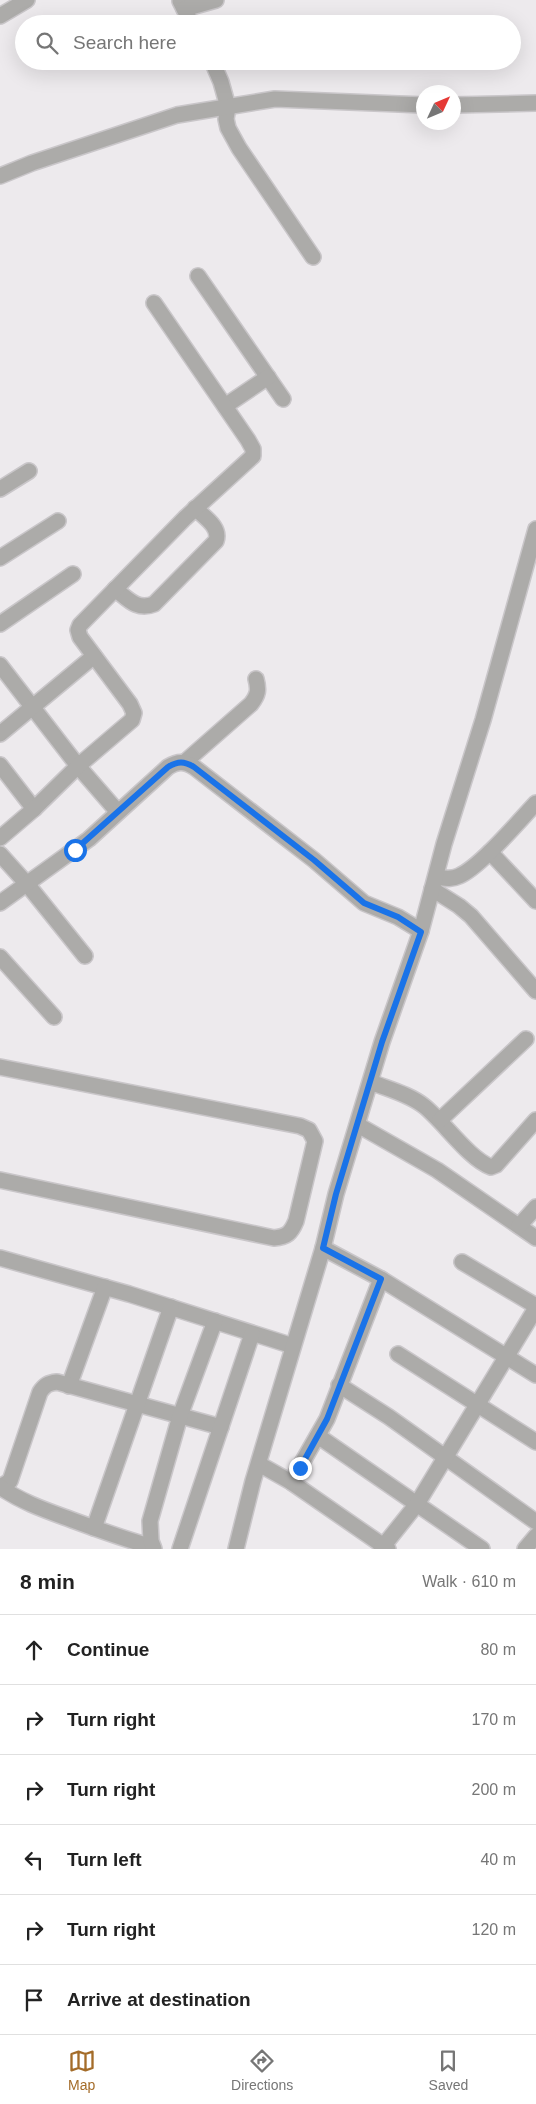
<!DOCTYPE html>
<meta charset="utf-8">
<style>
body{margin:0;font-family:Helvetica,sans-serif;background:#f2f2f2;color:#222}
.compass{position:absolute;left:416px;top:85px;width:45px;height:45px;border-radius:50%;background:#fff;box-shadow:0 5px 20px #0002;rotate:46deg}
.stop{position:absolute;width:15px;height:15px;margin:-11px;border:4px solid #1a73e8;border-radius:50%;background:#fff}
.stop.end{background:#1a73e8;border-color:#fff;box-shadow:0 1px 5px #0008}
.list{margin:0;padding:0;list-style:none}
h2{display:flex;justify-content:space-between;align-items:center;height:65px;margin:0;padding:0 20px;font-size:21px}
h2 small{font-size:16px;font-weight:400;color:#767676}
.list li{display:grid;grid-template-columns:32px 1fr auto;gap:15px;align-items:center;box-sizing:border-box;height:70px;padding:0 20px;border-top:1px solid #e0e0e0}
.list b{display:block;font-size:19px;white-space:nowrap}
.list em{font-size:16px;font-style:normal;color:#767676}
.icon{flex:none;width:28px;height:28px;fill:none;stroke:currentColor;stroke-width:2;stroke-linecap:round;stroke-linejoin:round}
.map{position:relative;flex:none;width:536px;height:1549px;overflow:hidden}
.search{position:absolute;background:#fff;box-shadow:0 5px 20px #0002;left:15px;right:15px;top:15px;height:55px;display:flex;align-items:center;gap:12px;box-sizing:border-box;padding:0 18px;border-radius:28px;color:#767676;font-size:19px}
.sheet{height:485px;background:#fff}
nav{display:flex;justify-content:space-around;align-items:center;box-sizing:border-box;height:70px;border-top:1px solid #e0e0e0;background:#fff;font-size:14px;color:#767676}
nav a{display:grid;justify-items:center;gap:2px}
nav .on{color:#a46c29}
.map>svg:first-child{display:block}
</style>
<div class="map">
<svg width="536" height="1549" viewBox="0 0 536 1549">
<rect width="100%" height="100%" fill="#edeaed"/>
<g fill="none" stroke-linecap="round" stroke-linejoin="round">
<defs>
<g id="minor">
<path d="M180 1 192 24"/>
<path d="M184 9 216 0"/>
<path d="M0 16 27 0"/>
<path d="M212 61 221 82 228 107 226 119 228 128 239 148 313 257"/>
<path d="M454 105 536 103"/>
<path d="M0 176 32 163 177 115 275 99 424 105"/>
<path d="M198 276 283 399"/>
<path d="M225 406 268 377"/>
<path d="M0 489 29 471"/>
<path d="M0 558 58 521"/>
<path d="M115 589C128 599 137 611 154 604L216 541C221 527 204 517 195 508"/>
<path d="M0 624 73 574"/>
<path d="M0 665 78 766 117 811"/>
<path d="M0 734 94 656"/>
<path d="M185 762 251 704C258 695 259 690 256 679"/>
<path d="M0 765 34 809"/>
<path d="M0 838 34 809 78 766 132 720 134 713 130 704 80 637 78 630 80 625 185 518 253 456V449L248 440 154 303"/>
<path d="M490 852 536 901"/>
<path d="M0 854 27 884 85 956"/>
<path d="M436 877C444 878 451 880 459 876 480 867 519 821 536 803"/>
<path d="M432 889 459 906 471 916 536 991"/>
<path d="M0 903 89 839 168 767C178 761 184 761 194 767L314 860 364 903 398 917 421 931"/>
<path d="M0 957 54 1017"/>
<path d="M0 1067 300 1126 309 1130 315 1141 296 1221C291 1233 287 1237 274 1238L0 1180"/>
<path d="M371 1082C388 1089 409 1094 424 1106 444 1122 469 1159 491 1167L496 1165 536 1120"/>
<path d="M440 1120 526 1039"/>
<path d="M358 1125 437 1170 536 1238"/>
<path d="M519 1226 536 1207"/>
<path d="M323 1248 381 1279 536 1375"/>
<path d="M0 1258 129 1294 293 1346"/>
<path d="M462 1262 536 1306"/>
<path d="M398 1354 536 1442"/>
<path d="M339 1385 389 1417 536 1522"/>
<path d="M69 1386 105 1287"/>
<path d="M318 1436 482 1549"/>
<path d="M259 1464 291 1482 388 1549"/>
<path d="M291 1482 327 1419 381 1279"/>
<path d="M0 1487 10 1481 40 1392C45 1385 48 1383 57 1382L221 1427"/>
<path d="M0 1487C20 1501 42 1509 64 1517 94 1528 123 1539 153 1547"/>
<path d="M94 1528 171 1307"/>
<path d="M154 1549 151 1541 150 1521 180 1416 215 1321"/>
<path d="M180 1549 252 1334"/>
<path d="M236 1549 253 1481 323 1248 336 1194 382 1042 421 931 444 844 483 720 536 529"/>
<path d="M381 1549 417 1504 536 1308"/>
<path d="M525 1549 536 1536"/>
</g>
</defs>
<use href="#minor" stroke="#c9c6c9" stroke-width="18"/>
<use href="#minor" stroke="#acaba9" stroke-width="15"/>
</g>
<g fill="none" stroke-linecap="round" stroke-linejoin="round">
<path stroke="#1a73e8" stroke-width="6" d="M75 850 168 767C178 761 184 761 194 767L314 860 364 903 398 917 421 932 382 1042 336 1194 323 1248 381 1279 327 1419 300 1468"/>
</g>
</svg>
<svg class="compass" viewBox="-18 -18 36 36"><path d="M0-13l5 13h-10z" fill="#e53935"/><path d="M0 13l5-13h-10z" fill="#767676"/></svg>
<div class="stop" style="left:75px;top:850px"></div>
<div class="stop end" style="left:300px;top:1468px"></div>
<div class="search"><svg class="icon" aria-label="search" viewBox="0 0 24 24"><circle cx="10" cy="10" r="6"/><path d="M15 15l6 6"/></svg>Search here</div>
</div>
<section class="sheet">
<h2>8 min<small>Walk · 610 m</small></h2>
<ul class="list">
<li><svg class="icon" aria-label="ahead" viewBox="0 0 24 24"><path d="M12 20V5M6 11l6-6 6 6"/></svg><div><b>Continue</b></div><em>80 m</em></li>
<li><svg class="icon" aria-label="right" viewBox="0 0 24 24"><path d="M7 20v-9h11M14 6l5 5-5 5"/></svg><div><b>Turn right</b></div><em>170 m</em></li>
<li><svg class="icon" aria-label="right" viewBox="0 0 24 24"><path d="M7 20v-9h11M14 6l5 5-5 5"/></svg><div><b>Turn right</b></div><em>200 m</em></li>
<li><svg class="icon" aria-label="left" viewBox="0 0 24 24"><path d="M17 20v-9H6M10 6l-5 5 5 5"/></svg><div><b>Turn left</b></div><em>40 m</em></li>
<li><svg class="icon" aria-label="right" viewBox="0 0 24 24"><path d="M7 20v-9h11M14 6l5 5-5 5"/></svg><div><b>Turn right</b></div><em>120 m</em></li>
<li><svg class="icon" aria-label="arrive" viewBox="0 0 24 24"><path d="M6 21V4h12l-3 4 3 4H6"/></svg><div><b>Arrive at destination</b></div></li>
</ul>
</section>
<nav>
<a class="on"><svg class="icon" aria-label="map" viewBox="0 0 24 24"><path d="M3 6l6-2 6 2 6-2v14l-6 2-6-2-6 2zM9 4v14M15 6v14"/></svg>Map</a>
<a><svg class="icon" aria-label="directions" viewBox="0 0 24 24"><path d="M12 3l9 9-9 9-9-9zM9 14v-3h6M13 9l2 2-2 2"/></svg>Directions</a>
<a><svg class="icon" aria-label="saved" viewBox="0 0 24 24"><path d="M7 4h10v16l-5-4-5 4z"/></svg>Saved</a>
</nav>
